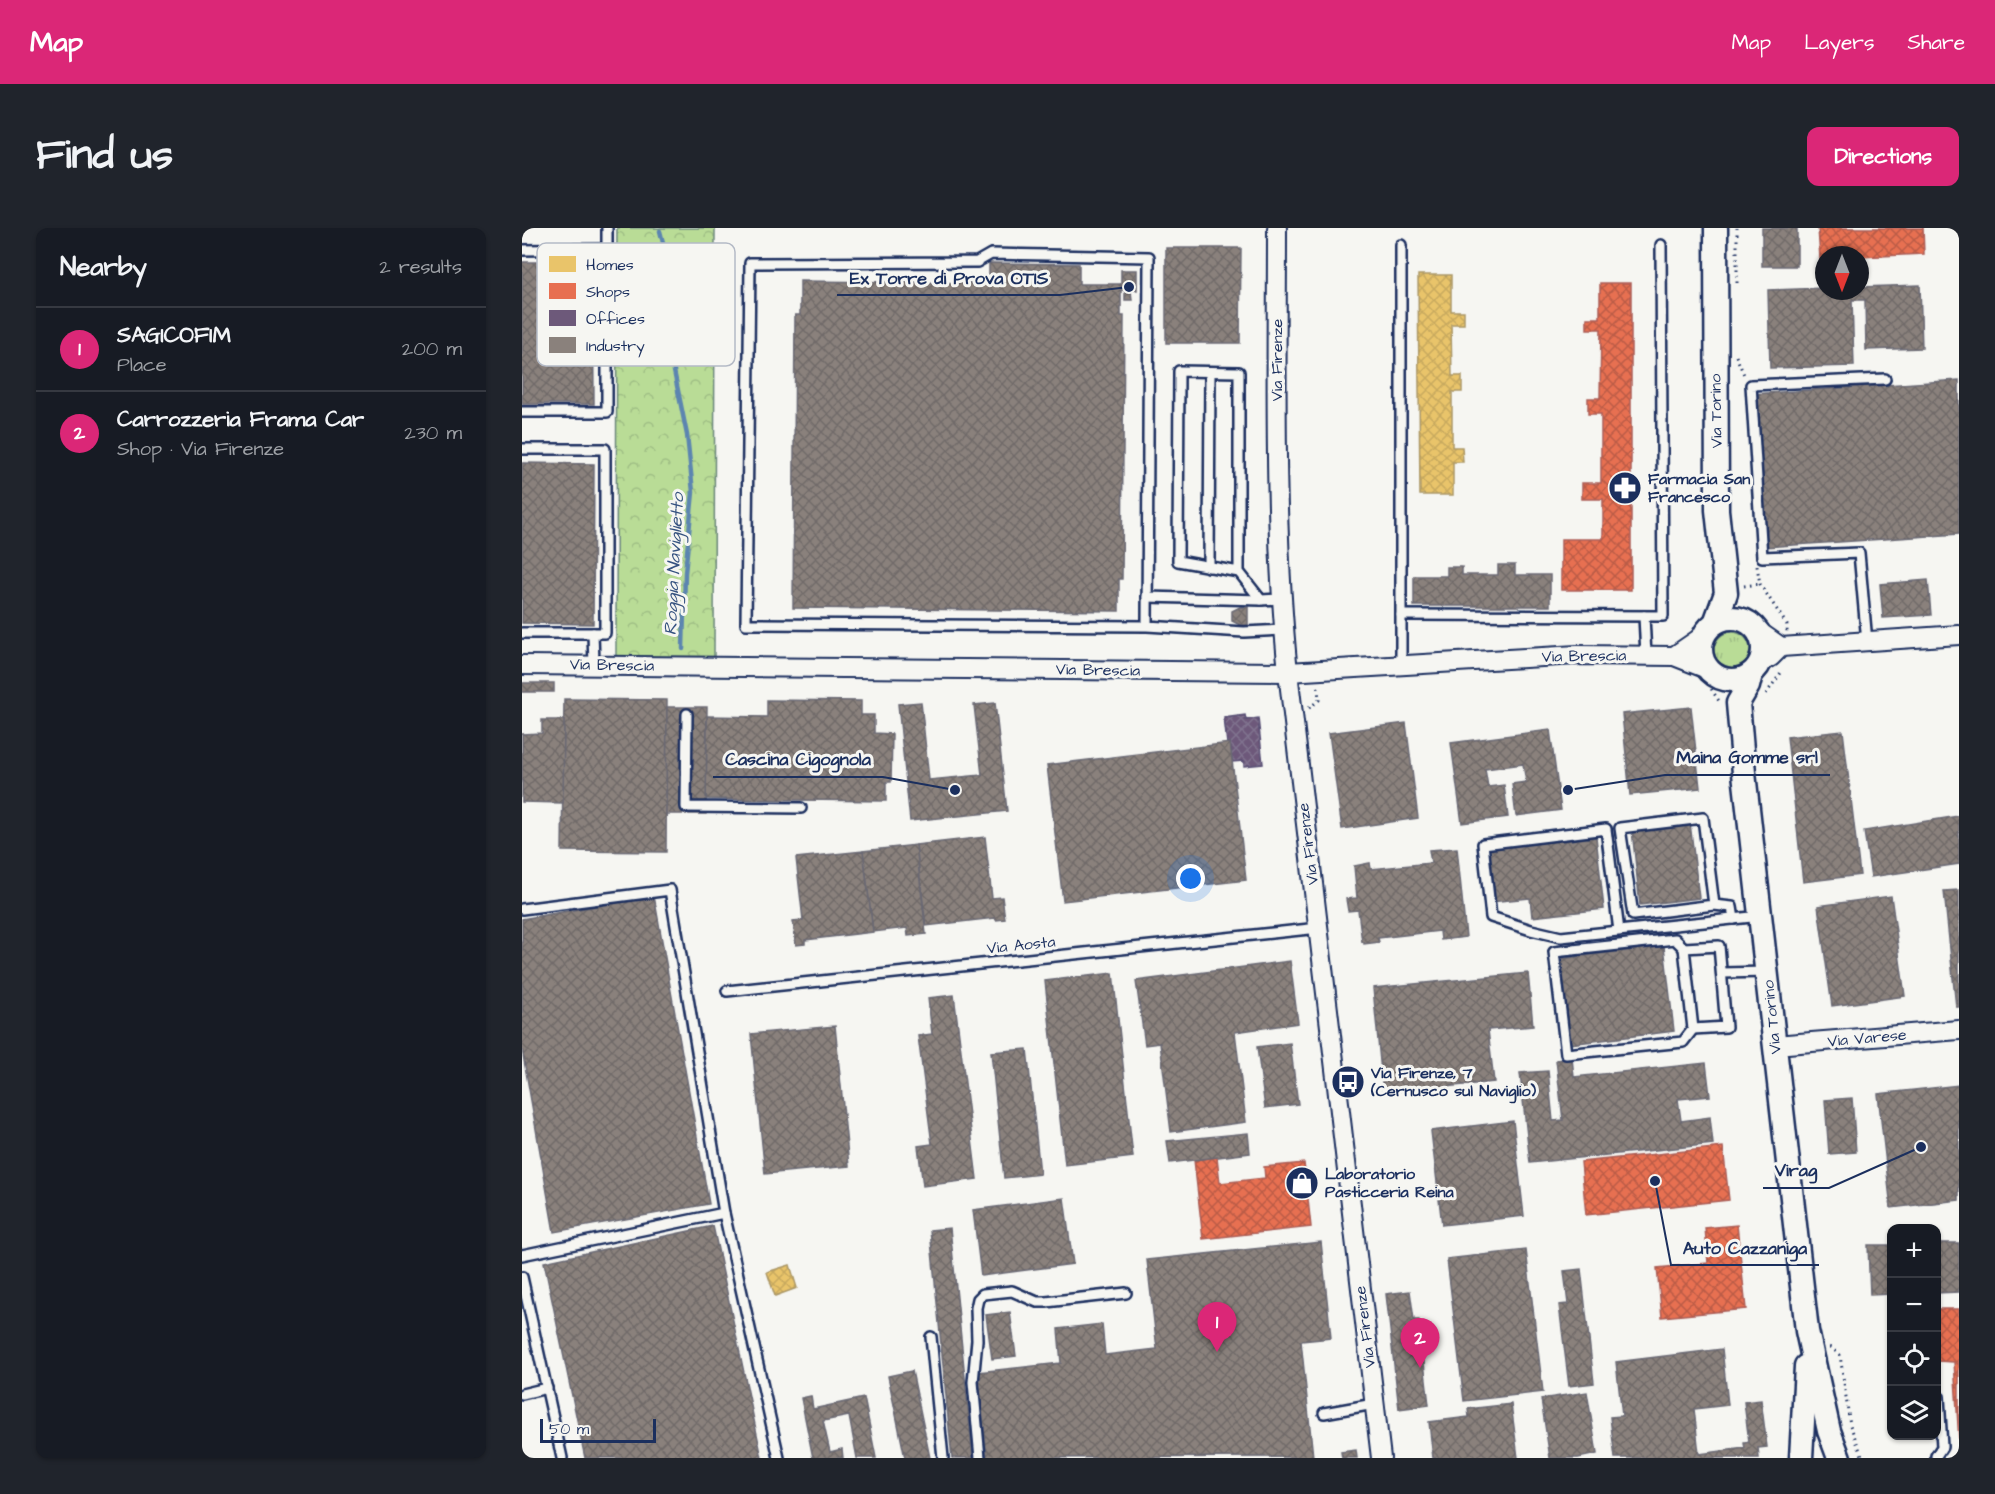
<!DOCTYPE html>
<meta charset="utf-8">
<style>
body{margin:0;font-family:"Architects Daughter",sans-serif;background:#20242c;color:#f1f3f6}
.controls{position:absolute;right:18px;bottom:18px;display:grid;overflow:hidden;border-radius:12px;box-shadow:0 2px 4px #0004}
.controls button{width:54px;height:54px;display:grid;place-items:center;padding:0;border:0;border-bottom:2px solid #363941;background:#171b24;color:#f1f3f6;font:30px sans-serif}
.compass{position:absolute;left:1293px;top:18px;width:54px;height:54px;border-radius:50%;background:#171b24;box-shadow:0 2px 4px #0004;rotate:180deg}
.scale{position:absolute;left:18px;bottom:15px;width:116px;box-sizing:border-box;padding-left:6px;border:3px solid #1b2f5e;border-top:0;font-size:16px;line-height:21px;white-space:nowrap;color:#1b2f5e;-webkit-text-stroke:4px #f6f6f2;paint-order:stroke}
.you{position:absolute;left:669px;top:651px;width:21px;height:21px;margin:-15px;border:4px solid #fff;border-radius:50%;background:#1a73e8;box-shadow:0 0 0 9px #1a73e833}
.badge{display:grid;place-items:center;width:39px;height:39px;border-radius:50%;background:#db2777;color:#fff;font-size:20px;font-weight:700}
.pin{position:absolute;translate:-50% -50px;filter:drop-shadow(0 2px 3px #0008)}
.pin::after{content:'';position:absolute;top:32px;width:21px;height:18px;background:inherit;clip-path:polygon(0 0,100% 0,50% 100%)}
.list{margin:0;padding:0;list-style:none}
h2{display:flex;justify-content:space-between;align-items:center;height:78px;margin:0;padding:0 24px;font-size:26px}
h2 small{font-size:20px;font-weight:400;color:#9ea1a6}
.list li{display:grid;grid-template-columns:39px 1fr auto;gap:18px;align-items:center;box-sizing:border-box;height:84px;padding:0 24px;border-top:2px solid #363941}
.list b{display:block;font-size:22px;white-space:nowrap}
.list p{margin:0;font-size:20px;white-space:nowrap;color:#9ea1a6}
.list em{font-size:20px;font-style:normal;color:#9ea1a6}
.icon{flex:none;width:33px;height:33px;fill:none;stroke:currentColor;stroke-width:2;stroke-linecap:round;stroke-linejoin:round}
.map{position:relative;flex:none;width:1437px;height:1230px;overflow:hidden;border-radius:12px}
header{display:flex;align-items:center;gap:36px;box-sizing:border-box;height:84px;padding:0 30px;background:#db2777;color:#fff}
header strong{font-size:28px}
nav{display:flex;gap:33px;margin-inline-start:auto;font-size:21px}
.intro{display:flex;align-items:center;justify-content:space-between;box-sizing:border-box;height:144px;padding:0 36px}
h1{margin:0;font-size:42px}
.button{padding:15px 27px;border-radius:12px;background:#db2777;color:#fff;font-size:21px;font-weight:700}
main{display:flex;gap:36px;padding:0 36px}
aside{flex:1;background:#171b24;border-radius:12px;box-shadow:0 2px 4px #0004}
.map>svg:first-child{display:block}
</style>
<header>
<strong>Map</strong>
<nav><a>Map</a><a>Layers</a><a>Share</a></nav>
</header>
<div class="intro"><h1>Find us</h1><a class="button">Directions</a></div>
<main>
<aside>
<h2>Nearby<small>2 results</small></h2>
<ul class="list">
<li><span class="badge">1</span><div><b>SAGICOFIM</b><p>Place</p></div><em>200 m</em></li>
<li><span class="badge">2</span><div><b>Carrozzeria Frama Car</b><p>Shop · Via Firenze</p></div><em>230 m</em></li>
</ul>
</aside>
<div class="map">
<svg width="1437" height="1230" viewBox="0 0 1437 1230">
<defs>
<pattern id="grass-tufts" width="24" height="20" patternUnits="userSpaceOnUse" patternTransform="scale(1.5)"><rect width="24" height="20" fill="#b9dc96"/><path d="M3 7l-1-3M5 7V3M7 7l1-3M15 17l-1-3M17 17v-4M19 17l1-3" fill="none" stroke="#9ebd84"/></pattern>
<pattern id="forest-crowns" width="20" height="18" patternUnits="userSpaceOnUse" patternTransform="scale(1.5)"><rect width="20" height="18" fill="#b9dc96"/><path d="M2 6a3 3 0 1 1 6 0M12 15a3 3 0 1 1 6 0" fill="none" stroke="#9ebd84"/></pattern>
<pattern id="homes-cross-hatch" width="8" height="8" patternUnits="userSpaceOnUse" patternTransform="scale(1.5)"><rect width="8" height="8" fill="#e9c46a"/><path d="M0 0l8 8M0 8l8-8" fill="none" stroke="#c7a95e"/></pattern>
<pattern id="shops-cross-hatch" width="8" height="8" patternUnits="userSpaceOnUse" patternTransform="scale(1.5)"><rect width="8" height="8" fill="#e76f51"/><path d="M0 0l8 8M0 8l8-8" fill="none" stroke="#ba5c46"/></pattern>
<pattern id="offices-cross-hatch" width="8" height="8" patternUnits="userSpaceOnUse" patternTransform="scale(1.5)"><rect width="8" height="8" fill="#6d597a"/><path d="M0 0l8 8M0 8l8-8" fill="none" stroke="#80738f"/></pattern>
<pattern id="industry-cross-hatch" width="8" height="8" patternUnits="userSpaceOnUse" patternTransform="scale(1.5)"><rect width="8" height="8" fill="#8a817c"/><path d="M0 0l8 8M0 8l8-8" fill="none" stroke="#706a69"/></pattern>
</defs>
<rect width="100%" height="100%" fill="#f6f6f2"/>
<filter id="ink" filterUnits="userSpaceOnUse"><feTurbulence type="fractalNoise" baseFrequency=".0167" numOctaves="2"/><feDisplacementMap in="SourceGraphic" scale="12" xChannelSelector="R" yChannelSelector="G"/><feConvolveMatrix kernelMatrix="1 2 1 2 8 2 1 2 1" color-interpolation-filters="sRGB"/></filter>
<g filter="url(#ink)">
<circle fill="url(#grass-tufts)" stroke="#6a867a" stroke-width="1.5" cx="1210" cy="422" r="18"/>
<path fill="url(#forest-crowns)" stroke="#6a867a" stroke-width="1.5" d="M95 0H193L192 431 94 430Z"/>
<g fill="url(#homes-cross-hatch)" stroke="#ab9766" stroke-width="1.5">
<path d="M896 47H929V83H942V96H929L930 148H940V164H930V219H940L941 234H931V267H898Z"/>
<path d="M268 1037 275 1060 253 1068 245 1044Z"/>
</g>
<g fill="url(#shops-cross-hatch)" stroke="#aa5c55" stroke-width="1.5">
<path d="M1296 0H1401L1402 26 1338 29V27H1302V30L1298 31Z"/>
<path d="M1078 55H1109V362H1039V311H1081V271H1060V255H1079V186H1066V170H1078L1079 101H1065V90H1078Z"/>
<path d="M1201 919 1207 972 1064 987 1059 934Z"/>
<path d="M695 929 698 955 743 950 742 939 782 935 789 999 681 1011 672 932Z"/>
<path d="M1215 997 1224 1081 1140 1089 1135 1040 1186 1035 1183 1000Z"/>
<path d="M1414 1081H1437V1214L1432 1134 1414 1133Z"/>
</g>
<path fill="url(#offices-cross-hatch)" stroke="#544c72" stroke-width="1.5" d="M723 487 724 492 736 490 741 536 722 538V533L710 534 708 515 705 516 702 490Z"/>
<g fill="url(#industry-cross-hatch)" stroke="#696873" stroke-width="1.5">
<rect x="1240" y="0" width="35" height="38"/>
<path d="M644 20H719L718 115H644Z"/>
<path d="M0 34H71L72 176H0Z"/>
<path d="M467 35 557 36V56H599V88H602L600 351H597V383L271 380 273 87H278V53L467 55Z"/>
<path d="M599 42H615V62H609L610 72H603V62H599Z"/>
<path d="M1398 57 1400 120 1344 122 1343 72H1330L1332 138 1248 140 1246 62 1302 60V63H1338V59Z"/>
<path d="M1437 152V306L1242 319 1231 166Z"/>
<path d="M0 235 72 236 71 396 0 395Z"/>
<path d="M976 337H993V347H1028V378H892V348H925V339H940V347H976Z"/>
<path d="M1406 352 1409 387 1361 390 1358 356Z"/>
<path d="M718 379H726V397H718L710 393V383Z"/>
<rect x="0" y="455" width="32" height="9"/>
<path d="M42 471 145 472 144 624 40 623Z"/>
<path d="M245 472 339 473V487H352V505L370 506 369 554H364V573L184 571 185 488 245 489Z"/>
<path d="M399 474 407 552 460 547 452 477 473 475 485 583 388 593 376 476Z"/>
<path d="M145 479H185L184 586H144Z"/>
<path d="M1169 479 1178 560 1108 567 1100 486Z"/>
<path d="M20 492H42L41 575 0 574V506L20 505Z"/>
<path d="M884 495 896 590 820 601 807 505Z"/>
<path d="M1028 502 1039 582 994 588 990 556 1004 554 1001 536 963 541 966 559 982 557 986 589 940 595 929 515Z"/>
<path d="M1321 503 1338 647 1281 654 1265 509Z"/>
<path d="M708 515 724 652 541 673 525 537Z"/>
<path d="M1437 588V636L1349 649 1342 603Z"/>
<path d="M1168 595 1177 670 1118 677 1110 602Z"/>
<path d="M463 609 470 670 480 669 483 691 474 692 473 690 404 698 394 617Z"/>
<path d="M1074 609 1082 681 1010 689 1008 670 968 674 965 621Z"/>
<path d="M394 617 404 706 386 708 385 700 351 704 341 623Z"/>
<path d="M935 620 944 709 919 712 918 703 856 710 857 714 842 716V714H840L836 682 826 683 824 671 835 670 832 638 848 635 849 641 909 635 907 622Z"/>
<path d="M341 623 351 704 283 712V716L274 717 271 693 281 692 274 630Z"/>
<path d="M1437 662V779H1434L1422 663Z"/>
<path d="M132 668 187 976 32 1004 0 821V691Z"/>
<path d="M1369 668 1383 768 1310 778 1296 678Z"/>
<path d="M1142 718 1152 803 1048 816 1037 731Z"/>
<path d="M768 733 776 795 713 804 724 894 649 904 638 815 623 817 614 753Z"/>
<path d="M591 745 611 929 543 937 523 753Z"/>
<path d="M1006 745 1011 798 966 802 972 854 861 865 851 760Z"/>
<path d="M432 767 455 951 401 958 396 918 410 916 396 808 410 806 406 770Z"/>
<path d="M313 798 327 938 243 946 229 806Z"/>
<path d="M768 815 776 876 743 880 735 819Z"/>
<path d="M505 821 518 946 482 950 469 824Z"/>
<path d="M1050 830 1052 849 1184 835 1188 868 1156 871 1159 893 1188 889 1191 916 1008 935 998 845 1026 843 1031 893 1041 892 1034 832Z"/>
<path d="M1437 857V972L1369 980 1356 866Z"/>
<path d="M1330 870 1334 924 1307 926 1303 872Z"/>
<path d="M991 893 1002 988 920 997 909 903Z"/>
<path d="M726 905 728 925 648 935 645 913Z"/>
<path d="M542 970 551 1036 459 1048 451 982Z"/>
<path d="M191 998 240 1230H63L22 1034Z"/>
<path d="M428 1000 451 1230H430L408 1002Z"/>
<path d="M799 1014 809 1110 779 1113 791 1229 465 1230 456 1144 539 1135 536 1101 580 1096 583 1127 635 1121 625 1032Z"/>
<path d="M1414 1015H1437V1064L1414 1065Z"/>
<path d="M1346 1017H1370V1066L1348 1067Z"/>
<path d="M1004 1022 1021 1164 942 1173 925 1031Z"/>
<path d="M1059 1041 1072 1155 1047 1158 1037 1077 1046 1076 1042 1043Z"/>
<path d="M888 1063 892 1092H897L907 1177 877 1181 864 1066Z"/>
<path d="M488 1084 494 1128 470 1131 464 1087Z"/>
<path d="M1200 1121 1206 1177 1172 1181 1177 1226 1223 1220 1222 1215 1227 1214 1222 1174 1239 1172 1245 1219 1236 1220 1237 1230H1093L1088 1189 1100 1188 1094 1134Z"/>
<path d="M390 1143 408 1230H383L366 1148Z"/>
<path d="M1065 1164 1075 1226 1056 1230H1028L1019 1171Z"/>
<path d="M289 1168 291 1181 342 1170 354 1230H335L327 1188 301 1193 308 1224 320 1221 321 1230H291L279 1170Z"/>
<path d="M989 1176 996 1230H911L907 1194 947 1189 946 1181Z"/>
<path d="M834 1222 835 1230H820L819 1224Z"/>
</g>
<g fill="none" stroke-linecap="round" stroke-linejoin="round">
<path stroke="#5c85b0" stroke-width="4.5" d="M138 3 150 49V133L165 207 171 264 163 345 161 421"/>
<defs>
<g id="service">
<path d="M879 17V437"/>
<path d="M0 22 85 21"/>
<path d="M0 184H85V0"/>
<path d="M0 221H83V405H0"/>
<path d="M687 339 688 144"/>
<path d="M717 344 656 333 657 143 717 144V344L739 372 758 371"/>
<path d="M625 369 739 372"/>
<path d="M879 387 1141 388 1139 17"/>
<path d="M1122 388 1124 428"/>
<path d="M625 398 627 29 469 26 455 34 228 35 224 396 625 398 722 404 761 402"/>
<path d="M71 405 72 437"/>
<path d="M1345 414 1337 325 1240 329 1229 157 1363 151"/>
<path d="M165 486 164 579 279 580"/>
<path d="M1192 677 1181 590 1098 600 1111 687 1192 677 1210 679 1212 691"/>
<path d="M0 681 148 662 202 985 257 1230"/>
<path d="M1097 703 1084 601 961 616 969 689 1009 702 1039 709 1239 688"/>
<path d="M1197 718 1204 799 1171 801 1162 720Z"/>
<path d="M1162 720 1153 711 1032 724 1044 826 1161 814 1171 801"/>
<path d="M1200 745 1245 744"/>
<path d="M205 763 797 700"/>
<path d="M0 1027 202 985"/>
<path d="M0 1049 40 1230"/>
<path d="M409 1109 421 1230"/>
<path d="M0 1166 25 1160"/>
<path d="M802 1185 852 1176"/>
<path d="M1414 1228 1420 1219 1417 1169 1414 1167"/>
<path d="M458 1230 451 1154 455 1112 454 1080 456 1071 461 1066 490 1063 515 1074H524L604 1065"/>
</g>
<g id="minor">
<path d="M755 0C755 148 751 297 766 444L859 1230"/>
<path d="M1236 403 1259 419"/>
<path d="M1152 428 1181 408"/>
<path d="M1237 436 1249 429 1259 419 1437 407"/>
<path d="M0 437 766 444 1055 427 1152 428 1185 441"/>
<path d="M1253 817 1437 802"/>
</g>
<g id="tertiary">
<circle cx="1210" cy="421" r="31"/>
<path d="M1193 395 1204 365 1195 282 1194 0"/>
<path d="M1229 446 1226 458 1216 475 1222 545 1285 1103 1307 1203 1317 1230"/>
<path d="M1279 1230 1284 1138"/>
</g>
</defs>
<use href="#service" stroke="#1b2f5e" stroke-width="14"/>
<use href="#minor" stroke="#1b2f5e" stroke-width="22"/>
<use href="#tertiary" stroke="#1b2f5e" stroke-width="27"/>
<g stroke="#1b2f5e" stroke-width="3" stroke-dasharray="1.5 4.5" stroke-linecap="butt">
<path d="M1215 55V0"/>
<path d="M1214 128 1223 149"/>
<path d="M1235 338 1238 356 1265 397V404"/>
<path d="M1222 358 1238 356"/>
<path d="M1186 456 1197 473"/>
<path d="M1244 466 1261 442"/>
<path d="M787 480 797 472 796 460H797"/>
<path d="M1308 1119 1318 1127 1328 1197 1341 1230"/>
</g>
<use href="#service" stroke="#f6f6f2" stroke-width="9"/>
<use href="#minor" stroke="#f6f6f2" stroke-width="18"/>
<use href="#tertiary" stroke="#f6f6f2" stroke-width="22"/>
</g>
</g>
<defs>
<symbol id="pharmacy-disc" viewBox="-11 -11 22 22"><circle r="9.5" fill="#1b2f5e" stroke="#f6f6f2"/><path d="M-2-6h4v4h4v4h-4v4h-4v-4h-4v-4h4Z" fill="#fff"/></symbol>
<symbol id="bus-disc" viewBox="-11 -11 22 22"><circle r="9.5" fill="#1b2f5e" stroke="#f6f6f2"/><path d="M-5-6H5V4H4V6H2V4H-2V6H-4V4H-5ZM-3.5-4V0h7V-4ZM-3.5 1.2v1.5H-2V1.2ZM2 1.2v1.5H3.5V1.2Z" fill="#fff"/></symbol>
<symbol id="shop-disc" viewBox="-11 -11 22 22"><circle r="9.5" fill="#1b2f5e" stroke="#f6f6f2"/><path d="M-5-2.5h2.3a2.7 3.5 0 0 1 5.4 0H5L5.5 6h-11ZM-1.5-2.5h3a1.5 2.3 0 0 0-3 0Z" fill="#fff"/></symbol>
</defs>
<g fill-rule="evenodd">
<use href="#pharmacy-disc" x="1084" y="241" width="38" height="38"/>
<use href="#bus-disc" x="807" y="835" width="38" height="38"/>
<use href="#shop-disc" x="761" y="936" width="38" height="38"/>
</g>
<g text-anchor="middle" dominant-baseline="central" stroke-width="6" stroke-linejoin="round" paint-order="stroke">
<g font-size="16" fill="#1b2f5e" stroke="#f6f6f2">
<text transform="translate(755 132) rotate(-90)">Via Firenze</text>
<text transform="translate(1194 183) rotate(-91)">Via Torino</text>
<text transform="translate(1062 428) rotate(-1)">Via Brescia</text>
<text transform="translate(90 437) rotate(1)">Via Brescia</text>
<text transform="translate(576 442) rotate(1)">Via Brescia</text>
<text transform="translate(786 616) rotate(-97)">Via Firenze</text>
<text transform="translate(499 717) rotate(-6)">Via Aosta</text>
<text transform="translate(1250 789) rotate(-96)">Via Torino</text>
<text transform="translate(1345 810) rotate(-5)">Via Varese</text>
<text transform="translate(843 1099) rotate(-97)">Via Firenze</text>
</g>
<g font-size="16" font-weight="bold" fill="#1b2f5e" stroke="#f6f6f2" text-anchor="start">
<text x="1126" y="251">Farmacia San<tspan x="1126" dy="18">Francesco</tspan></text>
<text x="849" y="845">Via Firenze, 7<tspan x="849" dy="18">(Cernusco sul Naviglio)</tspan></text>
<text x="803" y="946">Laboratorio<tspan x="803" dy="18">Pasticceria Reina</tspan></text>
</g>
<g font-size="18" font-style="italic" fill="#365380" stroke="#f6f6f2">
<text transform="translate(152 336) rotate(-87)">Roggia Naviglietto</text>
</g>
</g>
<rect x="15" y="15" width="198" height="123" rx="9" fill="#f6f6f2" stroke="#b4bac6" stroke-width="1.5"/>
<rect x="27" y="28" width="27" height="16" fill="#e9c46a"/>
<rect x="27" y="55" width="27" height="16" fill="#e76f51"/>
<rect x="27" y="82" width="27" height="16" fill="#6d597a"/>
<rect x="27" y="109" width="27" height="16" fill="#8a817c"/>
<g font-size="16" fill="#1b2f5e">
<text x="64" y="42">Homes</text>
<text x="64" y="69">Shops</text>
<text x="64" y="96">Offices</text>
<text x="64" y="123">Industry</text>
</g>
<path fill="none" stroke="#1b2f5e" stroke-width="2" d="M607 59L538 67H315M1046 562L1143 547H1308M433 562L361 549H191M1399 919L1307 960H1241M1133 953L1149 1037H1297"/>
<g fill="#1b2f5e" stroke="#f6f6f2" stroke-width="2">
<circle cx="607" cy="59" r="6"/>
<circle cx="1046" cy="562" r="6"/>
<circle cx="433" cy="562" r="6"/>
<circle cx="1399" cy="919" r="6"/>
<circle cx="1133" cy="953" r="6"/>
</g>
<g font-size="18" text-anchor="middle" font-weight="bold" fill="#1b2f5e" stroke="#f6f6f2" stroke-width="6" stroke-linejoin="round" paint-order="stroke">
<text x="427" y="56">Ex Torre di Prova OTIS</text>
<text x="1225" y="535">Maina Gomme srl</text>
<text x="276" y="537">Cascina Cigognola</text>
<text x="1274" y="948">Virag</text>
<text x="1223" y="1026">Auto Cazzaniga</text>
</g>
</svg>
<div class="controls">
<button>+</button>
<button>−</button>
<button><svg class="icon" aria-label="locate" viewBox="0 0 24 24"><circle cx="12" cy="12" r="6"/><path d="M12 2v4M12 18v4M2 12h4M18 12h4"/></svg></button>
<button><svg class="icon" aria-label="layers" viewBox="0 0 24 24"><path d="M12 4l9 5-9 5-9-5zM3 14l9 5 9-5"/></svg></button>
</div>
<svg class="compass" viewBox="-18 -18 36 36"><path d="M0-13l5 13h-10z" fill="#e53935"/><path d="M0 13l5-13h-10z" fill="#9ea1a6"/></svg>
<div class="scale">50 m</div>
<div class="you"></div>
<div class="pin badge" style="left:695px;top:1124px">1</div>
<div class="pin badge" style="left:898px;top:1140px">2</div>
</div>
</main>
